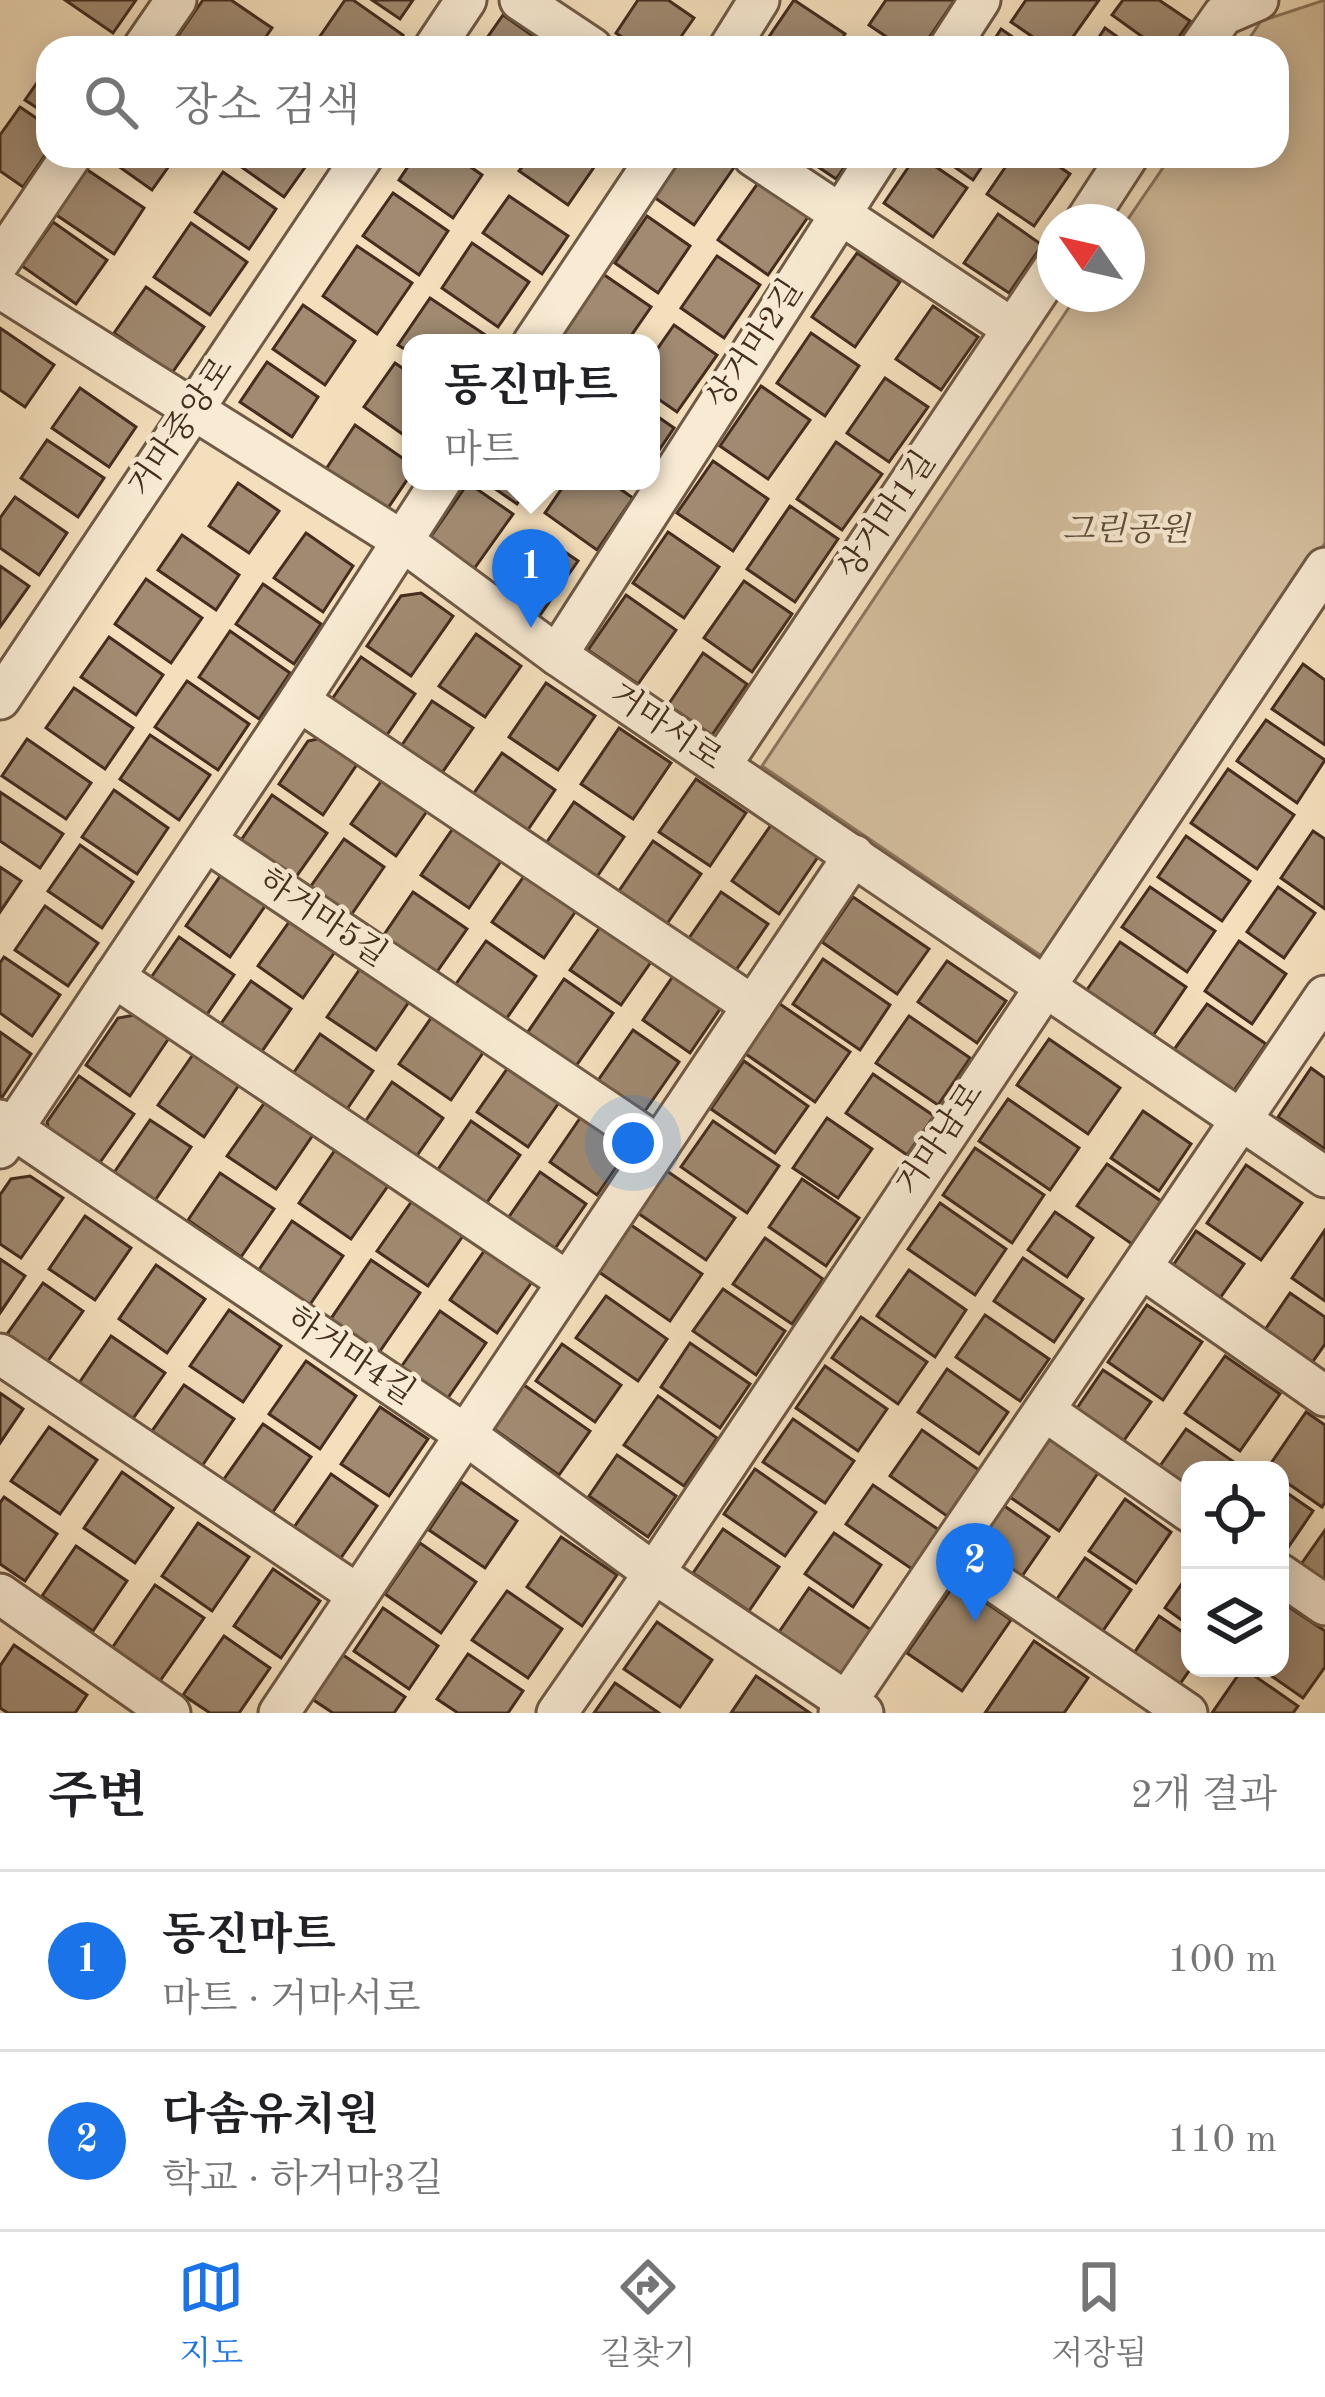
<!DOCTYPE html>
<html lang="ko">
<meta charset="utf-8">
<style>
body{margin:0;font-family:"Old Standard TT","Noto Serif KR",serif;background:#f2f2f2;color:#202124}
.controls{position:absolute;right:36px;bottom:36px;display:grid;overflow:hidden;border-radius:24px;box-shadow:0 6px 30px #0003}
.controls button{width:108px;height:108px;display:grid;place-items:center;padding:0;border:0;border-bottom:3px solid #e0e0e0;background:#fff;color:#202124;font:60px sans-serif}
.compass{position:absolute;left:1037px;top:204px;width:108px;height:108px;border-radius:50%;background:#fff;box-shadow:0 6px 30px #0003;rotate:304deg}
.you{position:absolute;left:633px;top:1143px;width:42px;height:42px;margin:-30px;border:9px solid #fff;border-radius:50%;background:#1a73e8;box-shadow:0 0 0 18px #1a73e833}
.badge{display:grid;place-items:center;width:78px;height:78px;border-radius:50%;background:#1a73e8;color:#fff;font-size:39px;font-weight:700}
.pin{position:absolute;translate:-50% -99px;filter:drop-shadow(0 3px 6px #0008)}
.pin::after{content:'';position:absolute;top:63px;width:42px;height:36px;background:inherit;clip-path:polygon(0 0,100% 0,50% 100%)}
.popup{position:absolute;left:402px;top:334px;width:258px;height:156px;box-sizing:border-box;display:grid;place-content:center;border-radius:24px;background:#fff;filter:drop-shadow(0 3px 9px #0005);font-size:39px;white-space:nowrap;color:#757577}
.popup b{font-size:45px;color:#202124}
.popup::after{content:'';position:absolute;left:50%;top:100%;margin-left:-24px;border:24px solid transparent;border-top-color:#fff}
.list{margin:0;padding:0;list-style:none}
h2{display:flex;justify-content:space-between;align-items:center;height:156px;margin:0;padding:0 48px;font-size:51px}
h2 small{font-size:39px;font-weight:400;color:#757577}
.list li{display:grid;grid-template-columns:78px 1fr auto;gap:36px;align-items:center;box-sizing:border-box;height:180px;padding:0 48px;border-top:3px solid #e0e0e0}
.list b{display:block;font-size:45px;white-space:nowrap}
.list p{margin:0;font-size:39px;white-space:nowrap;color:#757577}
.list em{font-size:39px;font-style:normal;color:#757577}
.icon{flex:none;width:66px;height:66px;fill:none;stroke:currentColor;stroke-width:2;stroke-linecap:round;stroke-linejoin:round}
.map{position:relative;flex:none;width:1325px;height:1713px;overflow:hidden}
.search{position:absolute;background:#fff;box-shadow:0 6px 30px #0003;left:36px;right:36px;top:36px;height:132px;display:flex;align-items:center;gap:30px;box-sizing:border-box;padding:0 42px;border-radius:36px;color:#757577;font-size:45px}
.sheet{height:516px;background:#fff}
nav{display:flex;justify-content:space-around;align-items:center;box-sizing:border-box;height:168px;border-top:3px solid #e0e0e0;background:#fff;font-size:33px;color:#757577}
nav a{display:grid;justify-items:center;gap:6px}
nav .on{color:#1a73e8}
.map>svg:first-child{display:block}
</style>
<div class="map">
<svg width="1325" height="1713" viewBox="0 0 1325 1713">
<rect width="100%" height="100%" fill="#f4dfbc"/>
<filter id="stains"><feTurbulence type="fractalNoise" baseFrequency=".00167" numOctaves="4"/><feColorMatrix values="0 0 0 0 .2 0 0 0 0 .09 0 0 0 0 .02 0 0 0 .5 -.17"/></filter>
<radialGradient id="worn" r=".72"><stop offset=".6" stop-color="#630" stop-opacity="0"/><stop offset="1" stop-color="#630" stop-opacity=".3"/></radialGradient>
<path fill="#d6c1a1" stroke="#8d7760" stroke-width="3" d="M1325 0V543L1043 957 762 766 1078 294H1127L1126 222 1171 156H1277V48H1243L1261 21Z"/>
<g fill="#a08a71" stroke="#442d1f" stroke-width="3">
<path d="M65 0H136L113 33Z"/>
<path d="M203 0H231L272 28 258 48H180L173 43Z"/>
<path d="M345 0H353L403 35 394 48H325L316 42Z"/>
<path d="M372 0H413L400 19Z"/>
<path d="M638 0H668L694 18 673 48H638L616 33Z"/>
<path d="M794 0 845 34 835 48H769L764 44Z"/>
<path d="M886 0H953L954 1 922 48H903L869 25Z"/>
<path d="M1026 0H1099L1065 48H1049L1011 22Z"/>
<path d="M1123 0H1159L1190 21 1171 48H1158L1112 15Z"/>
<path d="M503 15 550 48H480Z"/>
<path d="M1105 28 1133 48H1092Z"/>
<path d="M1001 29 1029 48H989Z"/>
<path d="M48 67V115L25 100Z"/>
<path d="M20 107 48 126V151L23 187 0 171V135Z"/>
<path d="M104 156H176L152 190Z"/>
<path d="M236 156H313L284 197 233 161Z"/>
<path d="M415 156H455L482 175 453 218 399 180Z"/>
<path d="M530 156H599L601 157 568 205 519 171Z"/>
<path d="M678 156H720L735 166 694 225 651 195Z"/>
<path d="M802 156H852L836 179Z"/>
<path d="M916 156H920L967 188 933 237 884 203Z"/>
<path d="M939 156H989L973 180Z"/>
<path d="M1013 156H1043L1070 174 1034 226 987 194Z"/>
<path d="M86 169 144 208 114 254 55 214Z"/>
<path d="M223 172 276 209 249 249 195 212Z"/>
<path d="M758 183 808 217 768 275 718 240Z"/>
<path d="M393 193 448 231 419 275 363 236Z"/>
<path d="M509 196 568 236 542 274 483 233Z"/>
<path d="M998 214 1042 245 1009 293 964 263Z"/>
<path d="M647 216 690 246 658 293 615 263Z"/>
<path d="M53 222 107 260 76 304 22 266Z"/>
<path d="M191 223 247 262 210 315 154 277Z"/>
<path d="M472 243 529 282 498 327 442 288Z"/>
<path d="M357 246 412 283 377 334 323 296Z"/>
<path d="M857 253 900 282 855 347 812 317Z"/>
<path d="M717 256 760 285 724 338 681 308Z"/>
<path d="M603 274 651 307 626 343H569L560 336Z"/>
<path d="M146 287 204 327 172 373 114 333Z"/>
<path d="M430 298 490 338 486 343H411V353L398 345Z"/>
<path d="M303 305 355 341 325 385 273 349Z"/>
<path d="M933 306 978 337 941 390 896 359Z"/>
<path d="M674 325 717 355 677 412 651 394V358Z"/>
<path d="M0 328 54 365 25 407 0 390Z"/>
<path d="M811 333 859 366 825 416 777 383Z"/>
<path d="M267 362 318 397 292 437 240 402Z"/>
<path d="M395 363 411 374V440L364 407Z"/>
<path d="M885 378 928 407 889 462 847 433Z"/>
<path d="M761 386 810 420 768 479 720 446Z"/>
<path d="M80 388 136 427 109 467 52 428Z"/>
<path d="M651 412 674 428 651 462Z"/>
<path d="M355 425 411 464V474L386 511 326 469Z"/>
<path d="M47 440 104 478 78 517 21 478Z"/>
<path d="M836 442 882 474 842 530 797 499Z"/>
<path d="M713 461 768 499 733 551 677 513Z"/>
<path d="M484 481H532L517 504Z"/>
<path d="M567 481H609L633 498 597 550 545 513Z"/>
<path d="M238 483 279 511 249 553 209 526Z"/>
<path d="M468 483 513 514 469 576 425 545Z"/>
<path d="M15 497 67 533 39 575 0 548V518Z"/>
<path d="M790 506 838 539 795 602 747 569Z"/>
<path d="M668 532 719 567 684 618 633 583Z"/>
<path d="M306 533 353 566 323 612 274 578Z"/>
<path d="M182 535 239 575 216 610 158 570Z"/>
<path d="M540 535 578 561 536 621 499 595Z"/>
<path d="M0 566 29 586 0 627Z"/>
<path d="M146 579 202 618 171 663 115 624Z"/>
<path d="M744 581 792 614 752 672 704 638Z"/>
<path d="M263 584 321 624 294 664 236 624Z"/>
<path d="M421 593 453 616 411 676 367 646 401 596Z"/>
<path d="M626 595 676 630 638 684 588 650Z"/>
<path d="M230 631 290 673 259 719 199 677Z"/>
<path d="M476 634 521 666 485 717 439 686Z"/>
<path d="M109 637 163 675 136 715 81 677Z"/>
<path d="M703 653 747 684 712 735 668 705Z"/>
<path d="M361 657 415 694 378 748 330 702Z"/>
<path d="M1303 664 1325 680V745L1272 709Z"/>
<path d="M187 681 249 724 218 770 155 727Z"/>
<path d="M546 683 595 716 558 770 509 737Z"/>
<path d="M74 688 133 728 105 769 46 728Z"/>
<path d="M432 701 473 728 435 783 395 755Z"/>
<path d="M1266 720 1325 760 1297 803 1237 761Z"/>
<path d="M619 728 671 763 633 819 581 784Z"/>
<path d="M150 735 210 775 179 820 120 779Z"/>
<path d="M337 735 364 754 323 815 279 784 308 741Z"/>
<path d="M27 739 91 783 66 819 2 776Z"/>
<path d="M502 753 555 790 523 837 469 800Z"/>
<path d="M1228 769 1294 815 1257 869 1191 823Z"/>
<path d="M387 773 432 804 396 856 351 824Z"/>
<path d="M696 779 746 813 710 866 659 832Z"/>
<path d="M114 790 168 828 137 874 82 837Z"/>
<path d="M0 792 63 834 40 868 0 841Z"/>
<path d="M272 795 327 833 289 887 235 849Z"/>
<path d="M574 802 624 837 590 887 540 852Z"/>
<path d="M458 821 506 854 469 908 421 875Z"/>
<path d="M771 825 818 857 779 914 732 881Z"/>
<path d="M1313 831 1325 839V909L1281 878Z"/>
<path d="M1186 836 1250 881 1222 921 1158 877Z"/>
<path d="M344 839 384 867 347 921 306 893Z"/>
<path d="M653 841 701 874 658 937 610 904Z"/>
<path d="M80 845 133 882 102 928 48 891Z"/>
<path d="M227 866 272 896 230 957 186 926Z"/>
<path d="M531 866 582 902 544 958 492 922Z"/>
<path d="M0 867 21 881 0 912Z"/>
<path d="M1150 887 1215 931 1187 972 1122 927Z"/>
<path d="M1278 887 1315 913 1284 958 1247 932Z"/>
<path d="M413 892 467 929 434 976 381 939Z"/>
<path d="M721 892 768 924 727 983 680 951Z"/>
<path d="M853 897 929 949 897 994 822 942Z"/>
<path d="M45 906 98 943 68 986 15 950Z"/>
<path d="M294 915 339 946 303 998 258 966Z"/>
<path d="M607 917 658 952 621 1005 570 970Z"/>
<path d="M179 937 234 975 197 1029 150 979Z"/>
<path d="M486 941 536 976 502 1025 451 991Z"/>
<path d="M1239 941 1286 974 1252 1024 1205 991Z"/>
<path d="M1120 942 1186 987 1150 1040 1084 994Z"/>
<path d="M4 957 60 995 32 1036 0 1013V963Z"/>
<path d="M823 959 890 1005 860 1050 793 1004Z"/>
<path d="M947 961 1006 1001 977 1043 918 1002Z"/>
<path d="M364 963 413 996 376 1050 327 1017Z"/>
<path d="M682 963 729 996 690 1053 643 1020Z"/>
<path d="M564 979 613 1013 569 1076 521 1042Z"/>
<path d="M251 981 291 1009 254 1063 213 1035Z"/>
<path d="M777 1002 850 1052 815 1102 743 1052Z"/>
<path d="M1207 1004 1266 1044 1233 1092 1173 1051Z"/>
<path d="M438 1008 489 1044 451 1100 399 1064Z"/>
<path d="M140 1014 171 1035 130 1096 86 1065 118 1018Z"/>
<path d="M909 1016 970 1058 938 1105 876 1063Z"/>
<path d="M633 1030 679 1062 638 1121 592 1089Z"/>
<path d="M0 1032 31 1054 1 1099 0 1098Z"/>
<path d="M320 1034 373 1071 341 1118 288 1081Z"/>
<path d="M1049 1039 1120 1088 1088 1134 1017 1085Z"/>
<path d="M194 1053 239 1085 204 1137 158 1105Z"/>
<path d="M514 1059 565 1094 528 1147 477 1112Z"/>
<path d="M744 1061 808 1106 775 1153 711 1109Z"/>
<path d="M1311 1068 1325 1078V1149L1278 1117Z"/>
<path d="M873 1074 934 1116 907 1155 846 1113Z"/>
<path d="M79 1076 134 1114 96 1168 51 1137 47 1122Z"/>
<path d="M392 1082 443 1118 409 1167 358 1132Z"/>
<path d="M1008 1099 1079 1148 1050 1190 979 1141Z"/>
<path d="M265 1102 313 1135 276 1189 227 1156Z"/>
<path d="M589 1105 636 1138 597 1195 550 1162Z"/>
<path d="M1143 1111 1191 1144 1159 1191 1111 1158Z"/>
<path d="M827 1118 872 1149 838 1198 793 1168Z"/>
<path d="M150 1120 191 1147 154 1202 113 1174Z"/>
<path d="M471 1121 520 1155 476 1218 428 1184Z"/>
<path d="M713 1121 779 1166 747 1213 681 1167Z"/>
<path d="M337 1147 390 1183 351 1239 299 1203Z"/>
<path d="M975 1148 1044 1195 1012 1243 943 1195Z"/>
<path d="M1107 1164 1161 1201 1132 1244 1077 1206Z"/>
<path d="M1246 1165 1302 1203 1261 1260 1207 1223Z"/>
<path d="M664 1169 735 1218 706 1260 635 1211Z"/>
<path d="M540 1172 586 1204 545 1263 499 1231Z"/>
<path d="M220 1173 274 1209 241 1257 188 1220Z"/>
<path d="M30 1176 63 1198 21 1258 0 1244V1195L11 1179Z"/>
<path d="M802 1179 859 1218 826 1266 769 1227Z"/>
<path d="M414 1198 465 1233 428 1286 377 1251Z"/>
<path d="M940 1203 1006 1249 975 1295 908 1249Z"/>
<path d="M1055 1212 1093 1238 1067 1277 1028 1250Z"/>
<path d="M85 1216 131 1248 95 1300 49 1269Z"/>
<path d="M292 1221 343 1256 309 1306 258 1271Z"/>
<path d="M631 1225 702 1274 670 1321 599 1272Z"/>
<path d="M1325 1230V1301L1292 1278Z"/>
<path d="M1196 1231 1244 1264 1213 1308 1166 1276Z"/>
<path d="M765 1238 823 1279 792 1324 733 1284Z"/>
<path d="M489 1244 536 1276 497 1333 450 1300Z"/>
<path d="M1023 1258 1083 1299 1054 1342 994 1301Z"/>
<path d="M0 1259 25 1276 0 1313Z"/>
<path d="M371 1260 420 1293 376 1357 328 1323Z"/>
<path d="M156 1265 205 1299 167 1353 119 1319Z"/>
<path d="M909 1270 966 1310 935 1357 877 1316Z"/>
<path d="M43 1283 83 1311 45 1365 5 1337Z"/>
<path d="M723 1289 785 1331 756 1375 693 1331Z"/>
<path d="M1290 1293 1325 1317V1344L1307 1370 1260 1337Z"/>
<path d="M606 1296 667 1339 638 1381 576 1338Z"/>
<path d="M1147 1305 1202 1342 1163 1400 1108 1362Z"/>
<path d="M229 1310 281 1346 243 1402 190 1366Z"/>
<path d="M440 1311 486 1343 445 1402 399 1370Z"/>
<path d="M985 1315 1049 1359 1020 1401 956 1357Z"/>
<path d="M861 1317 927 1362 898 1404 832 1358Z"/>
<path d="M111 1336 165 1373 132 1420 79 1383Z"/>
<path d="M690 1343 750 1384 720 1428 661 1387Z"/>
<path d="M562 1344 621 1385 595 1422 536 1381Z"/>
<path d="M1225 1356 1280 1394 1240 1451 1185 1413Z"/>
<path d="M306 1361 356 1396 320 1449 269 1414Z"/>
<path d="M825 1366 887 1409 858 1451 796 1408Z"/>
<path d="M947 1369 1008 1412 979 1454 918 1412Z"/>
<path d="M1103 1370 1151 1402 1120 1446 1073 1414Z"/>
<path d="M184 1385 234 1419 200 1469 150 1434Z"/>
<path d="M524 1385 590 1431 559 1475 494 1429Z"/>
<path d="M0 1393 23 1409 0 1443Z"/>
<path d="M658 1396 717 1438 684 1486 624 1445Z"/>
<path d="M380 1407 428 1439 389 1496 341 1464Z"/>
<path d="M1306 1412 1325 1425V1502L1322 1507 1280 1478V1470L1267 1469Z"/>
<path d="M793 1419 854 1461 825 1503 763 1462Z"/>
<path d="M263 1424 311 1457 268 1519 219 1486Z"/>
<path d="M49 1427 97 1460 60 1514 11 1481Z"/>
<path d="M1186 1429 1234 1462 1228 1470H1190V1497L1155 1473Z"/>
<path d="M922 1430 979 1470 947 1516 890 1476Z"/>
<path d="M1049 1435 1100 1470 1059 1531 1007 1495Z"/>
<path d="M617 1455 676 1496 648 1537 589 1496Z"/>
<path d="M755 1469 816 1512 785 1556 724 1514Z"/>
<path d="M122 1472 173 1508 135 1563 84 1528Z"/>
<path d="M331 1474 377 1506 336 1565 290 1533Z"/>
<path d="M461 1482 517 1521 485 1568 429 1530Z"/>
<path d="M873 1485 939 1530 912 1569 846 1524Z"/>
<path d="M1280 1488 1313 1511 1283 1555 1280 1553Z"/>
<path d="M4 1497 57 1534 25 1581 0 1564V1503Z"/>
<path d="M1125 1499 1171 1532 1136 1583 1089 1551Z"/>
<path d="M1003 1505 1049 1537 1018 1582 972 1551Z"/>
<path d="M198 1523 249 1557 212 1611 162 1576Z"/>
<path d="M723 1529 779 1567 749 1611 693 1573Z"/>
<path d="M1325 1530V1589L1297 1570Z"/>
<path d="M834 1533 881 1565 853 1607 805 1574Z"/>
<path d="M561 1537 617 1575 582 1626 527 1587Z"/>
<path d="M420 1543 476 1582 441 1633 385 1594Z"/>
<path d="M76 1546 127 1581 93 1631 42 1596Z"/>
<path d="M1085 1558 1131 1590 1098 1638 1052 1606Z"/>
<path d="M273 1569 320 1601 281 1658 234 1626Z"/>
<path d="M1190 1572V1626L1165 1608Z"/>
<path d="M956 1582 1011 1620 962 1691 907 1653Z"/>
<path d="M155 1585 204 1618 160 1681 112 1648Z"/>
<path d="M809 1588 871 1630 841 1674 779 1632Z"/>
<path d="M507 1591 562 1629 528 1678 472 1640Z"/>
<path d="M1286 1605 1325 1631V1667L1303 1698 1260 1668H1280V1614Z"/>
<path d="M383 1608 438 1646 409 1689 354 1651Z"/>
<path d="M1159 1616 1190 1637 1191 1668 1173 1694 1128 1662Z"/>
<path d="M657 1622 712 1660 680 1707 624 1669Z"/>
<path d="M224 1636 270 1668 239 1713H210L183 1695Z"/>
<path d="M1034 1641 1088 1678 1064 1713H985Z"/>
<path d="M14 1645 87 1695 75 1713H8L0 1708V1666Z"/>
<path d="M340 1653 405 1697 394 1713H333L309 1697Z"/>
<path d="M468 1654 523 1691 508 1713H458L437 1699Z"/>
<path d="M1243 1668 1298 1706 1293 1713H1212Z"/>
<path d="M756 1676 810 1713H731Z"/>
<path d="M615 1683 659 1713H594Z"/>
</g>
<g fill="none" stroke-linecap="round" stroke-linejoin="round">
<defs>
<g id="minor">
<path d="M520 0 592 48"/>
<path d="M143 48 176 0"/>
<path d="M434 48 466 0"/>
<path d="M729 48 759 0"/>
<path d="M949 48 980 0"/>
<path d="M1200 48 1223 15 1258 0"/>
<path d="M753 156 1013 329"/>
<path d="M1085 222 1128 156"/>
<path d="M0 261 71 156"/>
<path d="M0 288 401 540 557 655 1325 1177"/>
<path d="M533 343 658 156"/>
<path d="M557 655 878 156"/>
<path d="M0 699 363 156"/>
<path d="M299 701 753 1006"/>
<path d="M721 765 1055 266"/>
<path d="M206 841 659 1146"/>
<path d="M114 977 568 1282"/>
<path d="M0 1120 466 1435 654 1573 863 1713"/>
<path d="M0 1148 299 701 441 481"/>
<path d="M1142 1268 1325 1396"/>
<path d="M0 1354 358 1595"/>
<path d="M1045 1411 1190 1512"/>
<path d="M949 1551 1187 1713"/>
<path d="M1280 1574 1325 1605"/>
<path d="M0 1594 170 1713"/>
<path d="M279 1713 854 855"/>
<path d="M557 1713 654 1573 1325 568"/>
<path d="M839 1713 1325 996"/>
</g>
</defs>
<use href="#minor" stroke="#705a46" stroke-width="45"/>
<use href="#minor" stroke="#f8ead3" stroke-width="39"/>
</g>
<g text-anchor="middle" dominant-baseline="central" stroke-width="9" stroke-linejoin="round" paint-order="stroke">
<g font-size="33" fill="#442d1f" stroke="#f8ead3">
<text transform="translate(756 345) rotate(-57)">상거마2길</text>
<text transform="translate(182 428) rotate(-56)">거마중앙로</text>
<text transform="translate(888 516) rotate(-56)">상거마1길</text>
<text transform="translate(665 728) rotate(34)">거마서로</text>
<text transform="translate(322 919) rotate(34)">하거마5길</text>
<text transform="translate(941 1140) rotate(-56)">거마남로</text>
<text transform="translate(350 1357) rotate(34)">하거마4길</text>
</g>
<g font-size="33" font-style="italic" fill="#614b39" stroke="#f8ead3">
<text x="1126" y="531">그린공원</text>
</g>
</g>
<rect width="100%" height="100%" filter="url(#stains)"/>
<rect width="100%" height="100%" fill="url(#worn)"/>
</svg>
<div class="controls">
<button><svg class="icon" aria-label="locate" viewBox="0 0 24 24"><circle cx="12" cy="12" r="6"/><path d="M12 2v4M12 18v4M2 12h4M18 12h4"/></svg></button>
<button><svg class="icon" aria-label="layers" viewBox="0 0 24 24"><path d="M12 4l9 5-9 5-9-5zM3 14l9 5 9-5"/></svg></button>
</div>
<svg class="compass" viewBox="-18 -18 36 36"><path d="M0-13l5 13h-10z" fill="#e53935"/><path d="M0 13l5-13h-10z" fill="#757577"/></svg>
<div class="you"></div>
<div class="pin badge" style="left:531px;top:628px">1</div>
<div class="popup"><b>동진마트</b>마트</div>
<div class="pin badge" style="left:975px;top:1622px">2</div>
<div class="search"><svg class="icon" aria-label="search" viewBox="0 0 24 24"><circle cx="10" cy="10" r="6"/><path d="M15 15l6 6"/></svg>장소 검색</div>
</div>
<section class="sheet">
<h2>주변<small>2개 결과</small></h2>
<ul class="list">
<li><span class="badge">1</span><div><b>동진마트</b><p>마트 · 거마서로</p></div><em>100 m</em></li>
<li><span class="badge">2</span><div><b>다솜유치원</b><p>학교 · 하거마3길</p></div><em>110 m</em></li>
</ul>
</section>
<nav>
<a class="on"><svg class="icon" aria-label="map" viewBox="0 0 24 24"><path d="M3 6l6-2 6 2 6-2v14l-6 2-6-2-6 2zM9 4v14M15 6v14"/></svg>지도</a>
<a><svg class="icon" aria-label="directions" viewBox="0 0 24 24"><path d="M12 3l9 9-9 9-9-9zM9 14v-3h6M13 9l2 2-2 2"/></svg>길찾기</a>
<a><svg class="icon" aria-label="saved" viewBox="0 0 24 24"><path d="M7 4h10v16l-5-4-5 4z"/></svg>저장됨</a>
</nav>
